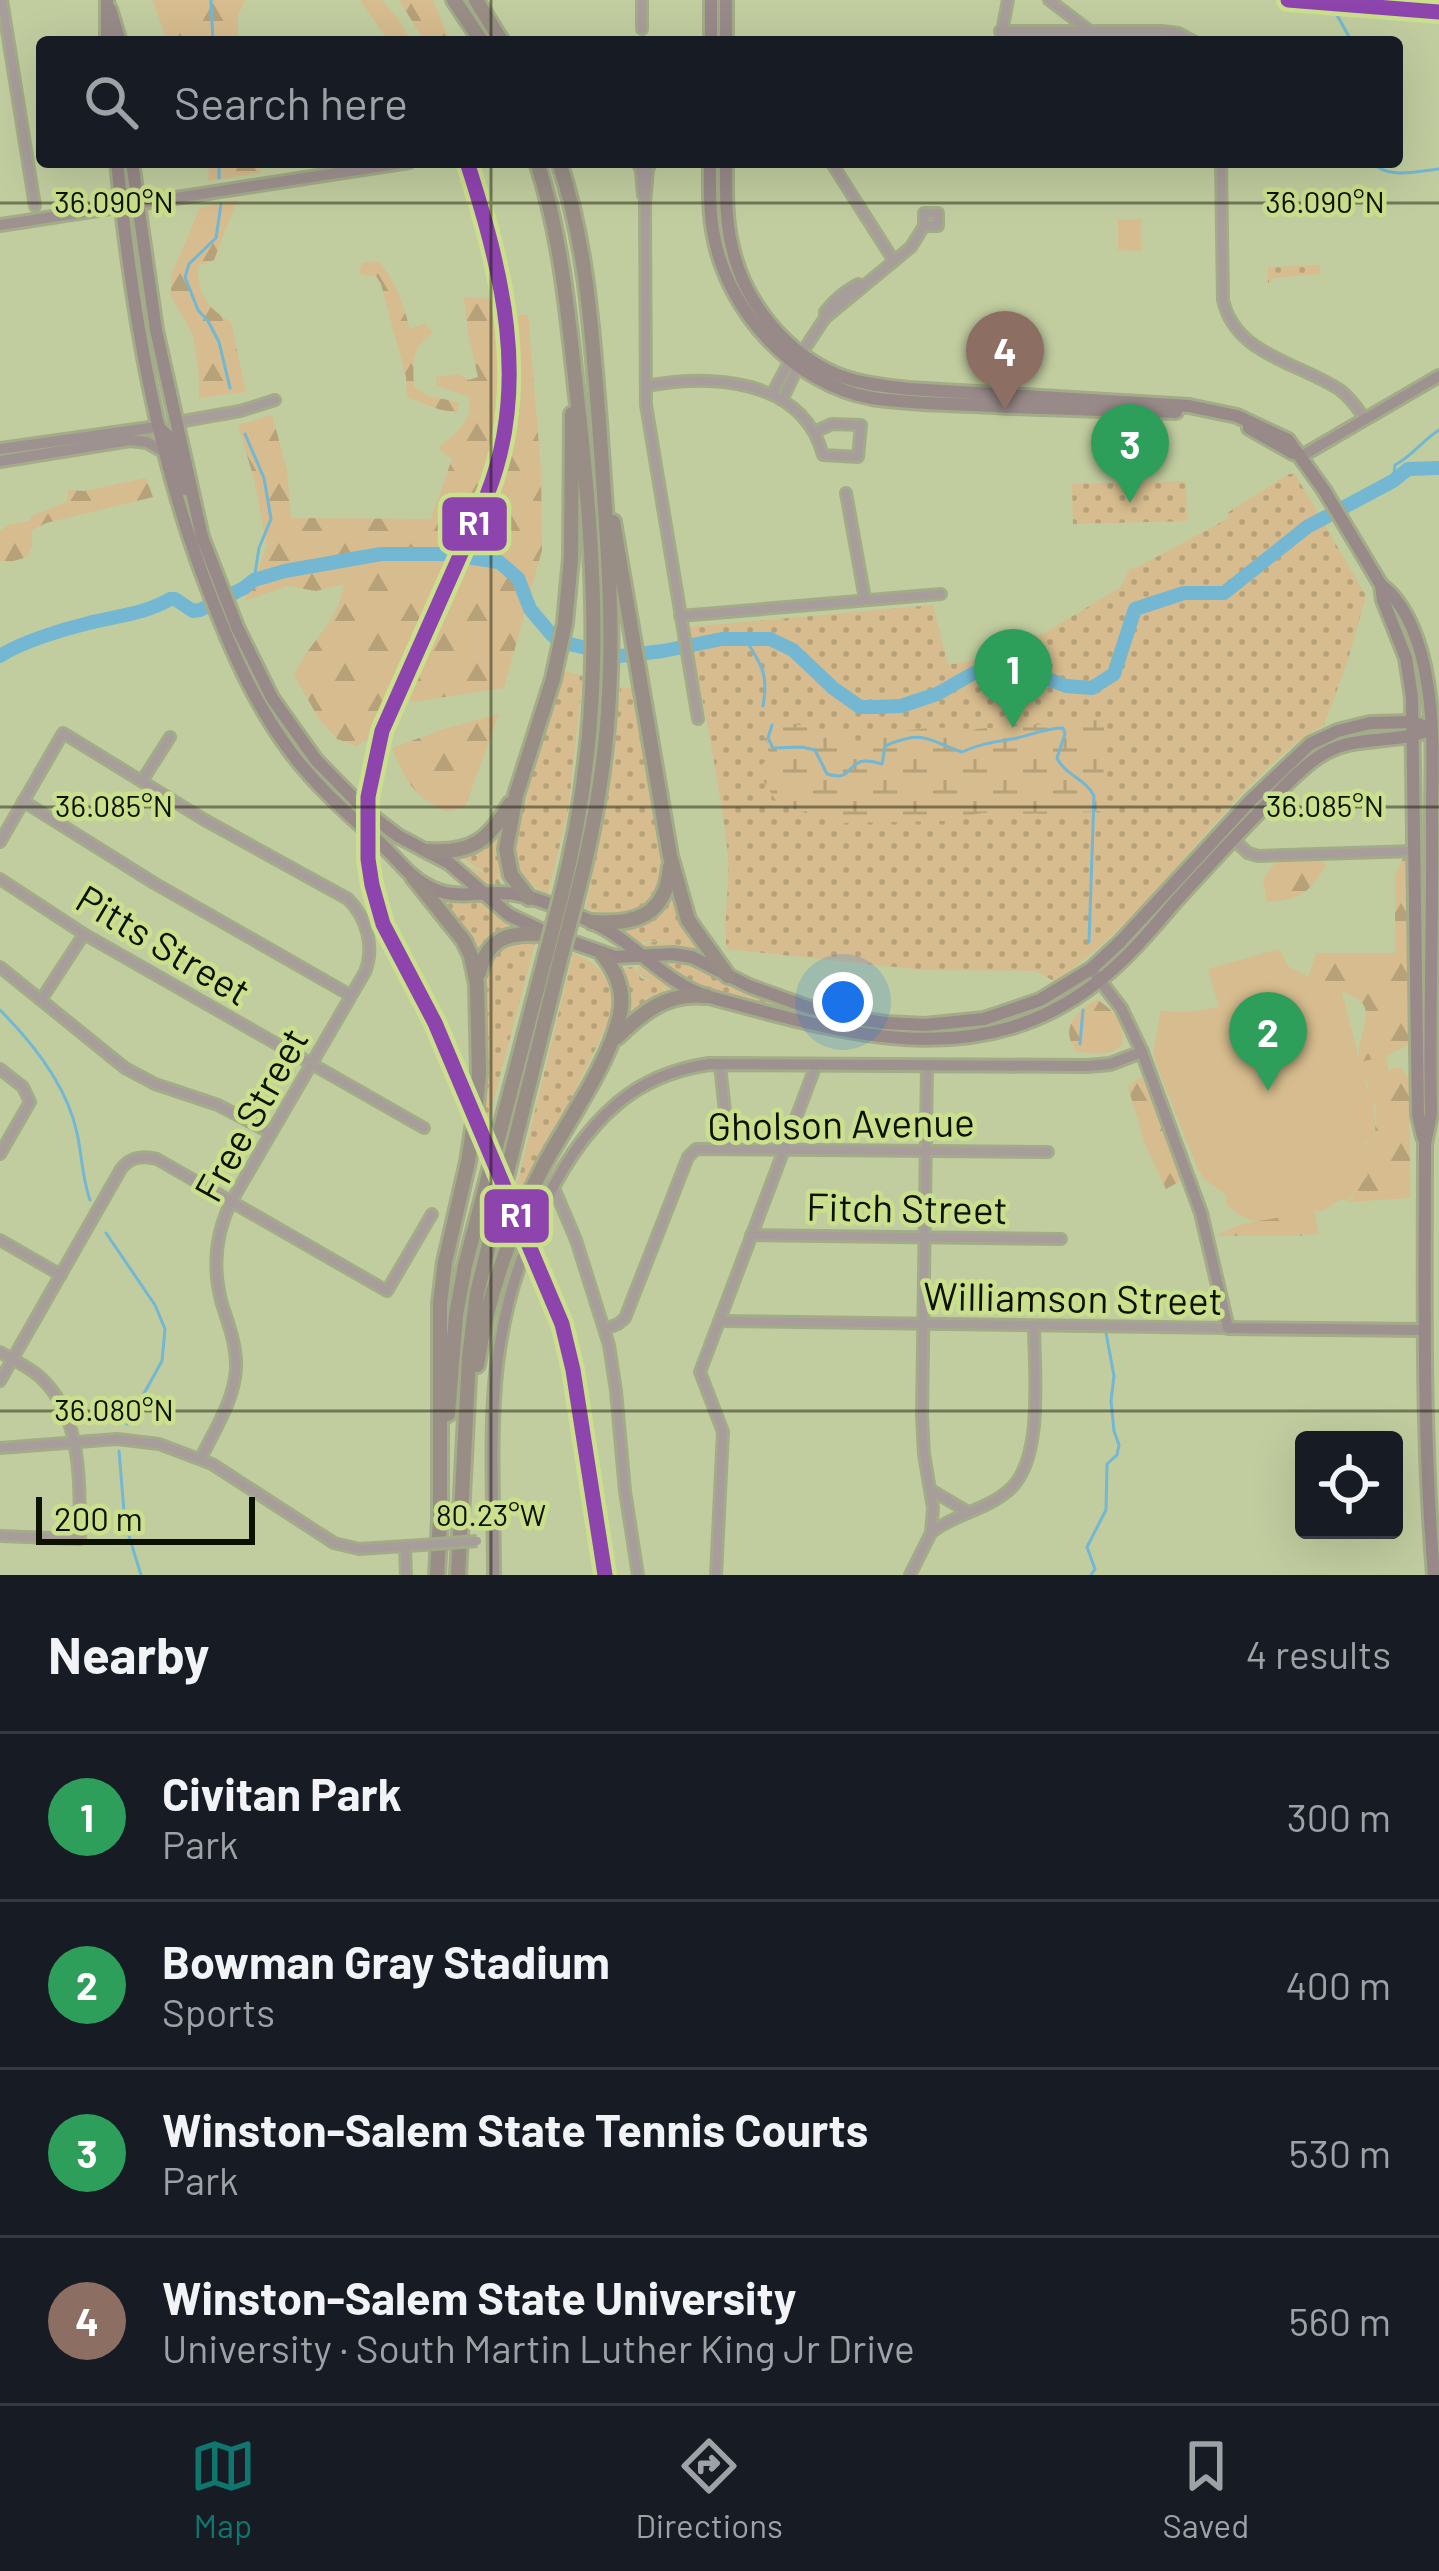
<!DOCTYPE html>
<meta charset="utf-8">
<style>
body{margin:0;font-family:Barlow,sans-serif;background:#242831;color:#f1f3f6}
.controls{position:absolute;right:36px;bottom:36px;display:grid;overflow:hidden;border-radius:12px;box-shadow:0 12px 48px #0002}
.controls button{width:108px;height:108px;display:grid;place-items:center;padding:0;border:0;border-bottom:3px solid #363941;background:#171b24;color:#f1f3f6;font:60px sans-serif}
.scale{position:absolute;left:36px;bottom:30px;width:219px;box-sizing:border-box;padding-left:12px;border:6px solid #0d1200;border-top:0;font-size:33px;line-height:42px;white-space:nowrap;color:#0d1200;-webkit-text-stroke:9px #cbe08c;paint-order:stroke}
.you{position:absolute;left:843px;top:1002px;width:42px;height:42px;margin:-30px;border:9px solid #fff;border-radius:50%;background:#1a73e8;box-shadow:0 0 0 18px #1a73e833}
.badge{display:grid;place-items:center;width:78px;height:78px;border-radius:50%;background:#0f766e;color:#fff;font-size:39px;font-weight:700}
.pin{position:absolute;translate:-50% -99px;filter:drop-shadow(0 3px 6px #0008)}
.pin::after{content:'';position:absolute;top:63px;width:42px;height:36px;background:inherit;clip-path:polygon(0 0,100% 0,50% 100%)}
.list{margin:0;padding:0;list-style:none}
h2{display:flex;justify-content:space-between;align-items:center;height:156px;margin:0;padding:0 48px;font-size:51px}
h2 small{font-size:39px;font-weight:400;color:#9ea1a6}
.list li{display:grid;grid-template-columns:78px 1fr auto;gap:36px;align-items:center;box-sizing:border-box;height:168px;padding:0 48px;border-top:3px solid #363941}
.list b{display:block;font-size:45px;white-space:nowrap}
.list p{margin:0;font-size:39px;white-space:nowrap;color:#9ea1a6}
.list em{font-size:39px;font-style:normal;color:#9ea1a6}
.icon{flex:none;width:66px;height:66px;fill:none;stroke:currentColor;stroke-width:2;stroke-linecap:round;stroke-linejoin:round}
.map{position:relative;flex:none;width:1439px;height:1575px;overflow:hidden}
.search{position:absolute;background:#171b24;box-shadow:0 12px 48px #0002;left:36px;right:36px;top:36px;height:132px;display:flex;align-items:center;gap:30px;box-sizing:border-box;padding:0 42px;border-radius:12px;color:#9ea1a6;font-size:45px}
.sheet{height:828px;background:#171b24}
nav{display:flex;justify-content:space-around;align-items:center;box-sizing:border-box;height:168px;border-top:3px solid #363941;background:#171b24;font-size:33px;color:#9ea1a6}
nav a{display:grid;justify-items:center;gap:6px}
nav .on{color:#0f766e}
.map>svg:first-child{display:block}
</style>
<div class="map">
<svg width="1439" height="1575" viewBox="0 0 1439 1575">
<defs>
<pattern id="green-dots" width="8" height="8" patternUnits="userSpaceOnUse" patternTransform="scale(3)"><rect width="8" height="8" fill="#d6bc8e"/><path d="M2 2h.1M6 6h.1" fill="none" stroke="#b6a179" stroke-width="1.8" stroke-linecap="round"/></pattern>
<pattern id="forest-firs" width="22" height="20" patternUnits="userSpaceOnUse" patternTransform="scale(3)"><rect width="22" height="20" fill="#d6bc8e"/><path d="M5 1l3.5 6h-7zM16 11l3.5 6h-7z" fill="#b6a179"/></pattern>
<pattern id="wetland-marsh" width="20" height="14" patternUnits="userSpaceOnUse" patternTransform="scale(3)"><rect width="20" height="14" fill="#d6bc8e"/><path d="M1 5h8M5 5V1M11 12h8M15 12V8" fill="none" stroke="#b6a179"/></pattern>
</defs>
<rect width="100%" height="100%" fill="#c1cd9f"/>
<g fill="url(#green-dots)">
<path d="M1320 265 1321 274 1272 278 1271 282 1268 283V267Z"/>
<path d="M1289 474H1295L1366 596 1348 660 1324 725C1296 740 1275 761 1252 784 1187 848 1132 932 1054 981L1036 971 923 970 727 949C722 915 732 881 727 847 718 773 702 700 689 627L933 605 948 665 979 659 1046 632 1121 587 1131 566 1134 569 1229 518 1227 513Z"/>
<path d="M1186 481 1187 521 1073 524 1072 484Z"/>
<path d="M561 670 583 676 568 811 548 894C525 884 514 866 514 841Z"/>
<path d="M620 687 636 689 666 874C662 883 659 895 653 902 637 921 607 916 586 908L607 784 614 763Z"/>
<path d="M500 834V859L508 883 496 875 501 884H484L453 857 457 856 470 868 486 873 461 857Z"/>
<path d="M673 884 696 940 691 944H698L702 950 671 945 645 948 644 944 657 941 675 943 659 940 639 943 624 930Z"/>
<path d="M484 902 492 908 487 912 495 911 514 927 498 935 478 957 453 919 456 914 450 915 441 903Z"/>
<path d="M512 940H536L488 1121 483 1117 487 1065 483 978 492 952Z"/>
<path d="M573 953C603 966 613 979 613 1013L545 1152 521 1191 516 1190Z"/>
<path d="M662 962 692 965 747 995 778 1001 856 1023 995 1019 996 1022C919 1058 782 1012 704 989L680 977Z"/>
<path d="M645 965 675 990 670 992 661 986 665 993 627 1014 626 988 619 968 633 967 641 978 653 983 638 972V966Z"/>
</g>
<g fill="url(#forest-firs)">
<path d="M153 0H245L238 15V42H167Z"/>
<path d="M360 0H382L399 20 412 42H389Z"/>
<path d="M399 0H433L450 42H425Z"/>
<path d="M209 162H258L261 173 208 181Z"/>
<path d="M237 200 214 260 198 266C198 295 206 307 231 322L246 392 199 398V374L193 335 171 296V276L200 208Z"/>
<path d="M378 261C396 280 403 304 410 329L425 323 433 333C411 349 413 359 414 386L427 396 459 402 457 413 438 409 407 397 406 377 381 284 376 276 362 275 359 271 362 263Z"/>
<path d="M464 297 494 299C518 360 497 421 486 481L498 486C526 432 521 373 517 315H528L541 470 542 550 504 688 419 701H402L413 674 402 668 371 737 356 746 337 739 319 719 294 675C310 639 337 626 344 584L316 591 287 586 245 601 267 546 254 479 238 425 272 415 287 470 291 518 431 519 452 459 438 448C456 433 473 424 469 397L437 386 436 377 458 374 469 380 478 377 468 334Z"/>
<path d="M146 478 153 497 46 523 32 530V546L27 557 10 562 0 561V531L8 525 30 521 31 516 67 502 68 490 84 491Z"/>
<path d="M499 714 465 807 447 812C413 797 406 781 392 748L444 729Z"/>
<path d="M1404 856 1407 860 1410 1044 1386 1056 1360 1063C1357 1047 1362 1038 1365 1023 1372 995 1345 994 1327 987 1320 984 1314 980 1308 977L1316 953H1395V875Z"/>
<path d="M1317 859 1327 865C1307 893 1303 900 1267 902L1263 880 1277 860Z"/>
<path d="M1097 1000C1115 1010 1125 1025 1122 1045 1110 1056 1094 1054 1078 1052 1058 1032 1075 1010 1097 1000Z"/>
<path d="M1393 1068H1400L1410 1078V1198L1347 1202 1354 1195C1356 1174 1355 1148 1375 1137L1376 1107 1364 1075 1389 1071Z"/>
<path d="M1139 1077 1147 1084 1184 1179 1166 1189 1145 1144 1128 1087Z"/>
<path d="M1301 1212 1302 1236H1215C1242 1221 1271 1218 1301 1212Z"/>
</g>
<path fill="url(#wetland-marsh)" d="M770 718 832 733 849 745C864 736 927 726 946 728 951 729 958 733 963 737L976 729 1100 720 1104 725 1103 811 1064 814 982 813 944 821 837 823 778 804 763 780 759 767 770 757 764 735Z"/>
<g fill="#d6bc8e">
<path d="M1118 219H1141V251L1118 250Z"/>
<path d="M1279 949 1289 967 1333 990 1341 989 1360 1062 1386 1056 1389 1071 1364 1076 1367 1089 1374 1093 1375 1138 1366 1142 1357 1162 1368 1175 1347 1201 1342 1199 1322 1211 1314 1210 1319 1234 1303 1235 1300 1212C1269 1218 1253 1231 1226 1204L1227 1195 1204 1179 1197 1167 1161 1077 1153 1053 1161 1011 1191 1012 1219 1007 1208 969Z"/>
</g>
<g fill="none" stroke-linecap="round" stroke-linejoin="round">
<g stroke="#74b7d2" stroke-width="3">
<path d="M211 0 213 42"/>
<path d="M1333 8 1352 42"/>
<path d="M1371 162C1389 180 1416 171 1439 169"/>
<path d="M219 178V162"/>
<path d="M221 204 216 238 189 264 185 277 198 310 208 321 219 342 230 388"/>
<path d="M245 434 264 478 271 519 259 548 254 580"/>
<path d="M1393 481 1395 465C1412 456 1422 441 1439 430"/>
<path d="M744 637C761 664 769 673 763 706"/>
<path d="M772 725 768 738 773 748 802 747 815 750 827 774C859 784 842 751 882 764L885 746C924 729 927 740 962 752 979 744 994 742 1012 739 1030 736 1044 728 1063 728L1065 734 1057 758C1065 775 1086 779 1094 796L1089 942"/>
<path d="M0 1010C33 1043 67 1086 77 1133 82 1155 82 1178 90 1200"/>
<path d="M1080 1044 1083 1010"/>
<path d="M106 1233 155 1305 165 1329 162 1361 127 1424"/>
<path d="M119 1451 125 1523 141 1575"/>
<path d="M1091 1575 1095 1569 1087 1547 1106 1510 1107 1464 1117 1455 1119 1445 1114 1431 1111 1401 1114 1376 1106 1333"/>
</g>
<path stroke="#74b7d2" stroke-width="14" d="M0 656C21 642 64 629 89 623 116 616 145 614 170 599H175L193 611 200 610 244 588 254 580 285 571 381 554H447L499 562 518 578 530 609 552 635 561 642 620 656 663 651 722 639H770L793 650 833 688 860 707H876L901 706 937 694 974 673 1007 667 1032 673 1066 686 1092 688 1114 674 1135 609 1184 593H1224L1307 527 1393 481 1408 469 1439 468"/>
<defs>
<g id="street">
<path d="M2 0 35 206"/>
<path d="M642 0V29"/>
<path d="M1049 0 1090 31"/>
<path d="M1000 31H1162L1178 33 1195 42"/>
<path d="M1000 42 1008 0"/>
<path d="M637 162 641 170 643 195"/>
<path d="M652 162 648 169 645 202 646 405 698 719"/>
<path d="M831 162 894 261"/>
<path d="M1221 162 1223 300C1235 355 1300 363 1340 390 1351 398 1358 409 1365 419"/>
<path d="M825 318 911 247 924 226V213H938V226H924"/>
<path d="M646 386C711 374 802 378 823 455L858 457 861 425 832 424 814 432"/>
<path d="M772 394 787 366 795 363 825 318V312C835 299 844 292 858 284L862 285"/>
<path d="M782 400 795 373V364"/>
<path d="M178 422 240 411 275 400"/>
<path d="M846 493 865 599"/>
<path d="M680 616 941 594"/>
<path d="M142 781 170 737"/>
<path d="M23 801 154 883 350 995"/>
<path d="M1234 840 1248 853 1258 856 1415 851"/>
<path d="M0 842 63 733 203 819 348 899C367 918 375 947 365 972L231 1202C215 1235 212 1268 222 1304 229 1326 237 1346 236 1369 234 1401 214 1431 201 1458"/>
<path d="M0 879 84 934 424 1128"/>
<path d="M0 967 125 1068 155 1084 218 1105 271 1133"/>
<path d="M41 1000 84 934"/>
<path d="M720 1065 729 1149"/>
<path d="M0 1069 23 1087 30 1102 0 1154"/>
<path d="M554 1188 576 1240 609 1345 616 1391 625 1491 638 1575"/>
<path d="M751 1235 1061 1239"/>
<path d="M0 1240 61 1275"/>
<path d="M720 1321 1228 1328"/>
<path d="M605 1329 618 1324 625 1318 688 1157 696 1149 1048 1152"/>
<path d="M0 1352C13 1360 29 1367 40 1377 84 1417 79 1486 80 1539L0 1536"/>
<path d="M0 1381 121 1169C130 1157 142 1155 157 1159L387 1291 432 1214"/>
<path d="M0 1448 117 1439 159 1444 212 1464 334 1543 359 1549 422 1545"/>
<path d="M931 1490 968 1512"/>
<path d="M932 1532C955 1514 986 1510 1008 1491 1045 1461 1034 1370 1034 1326"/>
<path d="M405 1547 406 1575"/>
<path d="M716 1575 723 1432 700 1372 816 1065"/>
<path d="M910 1575 931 1533 933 1508 924 1454 922 1416 927 1065"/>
</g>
<g id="secondary">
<path d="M0 225 409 162"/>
<path d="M0 449 157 427"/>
<path d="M1300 457 1439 376"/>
<path d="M0 461 130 440 147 442 163 451"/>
<path d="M1095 974 1121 1008 1142 1052 1201 1213 1228 1328 1425 1330"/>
<path d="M494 1575C494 1505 489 1434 497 1364 507 1278 550 1160 618 1103 644 1081 676 1069 709 1064L1088 1066 1110 1064 1142 1052"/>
</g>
<g id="primary">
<path d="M110 9 120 42"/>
<path d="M107 42V0"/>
<path d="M711 42V0"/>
<path d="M726 42V0"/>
<path d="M117 162C132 311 156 457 211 597 232 652 255 704 290 751 316 786 347 813 379 842 395 856 407 875 426 885 455 903 483 889 515 894 540 898 569 912 592 922 634 941 662 981 706 996 840 1032 978 1078 1100 980 1129 957 1152 929 1176 901 1207 867 1238 833 1270 801 1285 786 1300 769 1318 757 1355 732 1394 746 1431 729"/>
<path d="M132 162 156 330 202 537 237 627 272 698 316 760 368 813 398 836 449 863 509 915 549 934 615 957 673 954 692 957 749 986 807 1007 845 1017 885 1023 925 1025 984 1019 1040 1000 1091 969 1120 942 1250 801 1310 744 1338 731 1370 723 1413 722 1431 729"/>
<path d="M710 162C710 186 709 212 714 236 728 312 794 384 872 398 905 403 940 404 974 405 1041 409 1109 410 1176 412"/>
<path d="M726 162C726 190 725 219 732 247 743 298 780 346 827 370 852 383 882 386 909 389L1189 406 1237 416 1288 440 1324 490 1381 585C1409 606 1422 649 1427 682 1435 727 1432 775 1432 820 1433 918 1429 1016 1431 1114L1425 1144C1425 1287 1422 1432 1434 1575"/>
<path d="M158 427 169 437 185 489"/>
<path d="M1249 428 1293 453"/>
<path d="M1381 585 1383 600 1406 658 1412 697 1418 1115 1423 1137"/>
</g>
<g id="highway">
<path d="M454 0 482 42"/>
<path d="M476 0 502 42"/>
<path d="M537 162C562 239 568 316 577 396 597 573 606 722 561 897"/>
<path d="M559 162C587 246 592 334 599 422 605 513 614 605 609 695 606 766 593 834 575 902"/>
<path d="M613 522 670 856 688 920 728 976"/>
<path d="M428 851C472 854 489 840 510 804"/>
<path d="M413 877 464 941 471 956 477 984 479 1073 475 1117 468 1162 445 1262 440 1303V1526"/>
<path d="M529 898 511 875 506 849 516 795 553 679 565 623 571 558 572 414"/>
<path d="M592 922C635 925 666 916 670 867"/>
<path d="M479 973C489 933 513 933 549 934"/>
<path d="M617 1037C643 1012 667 992 706 996"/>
<path d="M477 1365C488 1293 511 1228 545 1163 569 1119 610 1062 620 1014 625 991 616 971 602 954"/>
<path d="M448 1414 456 1315 465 1266 548 947"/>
<path d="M437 1575 440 1520"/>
<path d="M458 1575 469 1357 477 1293 562 952"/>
</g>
</defs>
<use href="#street" stroke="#a3ac89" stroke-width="14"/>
<use href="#secondary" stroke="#a3ac89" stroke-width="16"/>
<use href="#primary" stroke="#a3ac89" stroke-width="18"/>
<use href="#highway" stroke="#a3ac89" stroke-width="20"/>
<use href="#street" stroke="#a79d9a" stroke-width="8"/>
<use href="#secondary" stroke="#9e9290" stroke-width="10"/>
<use href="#primary" stroke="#978a88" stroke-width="12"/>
<use href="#highway" stroke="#988e86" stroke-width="14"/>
<defs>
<path id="street-bridge" d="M422 1545 477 1541"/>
<g id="highway-bridge">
<path d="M548 947 561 897"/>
<path d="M562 952 575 902"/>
</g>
</defs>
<use href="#street-bridge" stroke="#a3ac89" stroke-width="14" stroke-linecap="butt"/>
<use href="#highway-bridge" stroke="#a3ac89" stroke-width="20" stroke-linecap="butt"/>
<use href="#street-bridge" stroke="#a79d9a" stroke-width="8"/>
<use href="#highway-bridge" stroke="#988e86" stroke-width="14"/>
<defs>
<g id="rail-1">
<path d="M1288 0 1439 12"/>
<path d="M467 162C502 271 531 384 487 495L382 731 368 797V859L372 885 383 924 435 1023 562 1324 573 1370 605 1575"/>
</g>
</defs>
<use href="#rail-1" stroke="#cbe08c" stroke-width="24"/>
<use href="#rail-1" stroke="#8e44ad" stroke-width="15"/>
</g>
<path fill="none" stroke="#0d1200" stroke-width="3" stroke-opacity="0.45" d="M491 0V42M491 162V1575M0 203H1439M0 807H1439M0 1411H1439"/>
<g text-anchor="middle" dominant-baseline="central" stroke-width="9" stroke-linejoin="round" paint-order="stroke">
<g font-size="39" fill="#0d1200" stroke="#cbe08c">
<text transform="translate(164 944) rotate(31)">Pitts Street</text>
<text transform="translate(250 1114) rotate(-61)">Free Street</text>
<text transform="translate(841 1123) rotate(-1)">Gholson Avenue</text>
<text transform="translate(907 1207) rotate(1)">Fitch Street</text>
<text transform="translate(1073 1297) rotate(1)">Williamson Street</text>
</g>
</g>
<g font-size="30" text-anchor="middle" fill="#0d1200" stroke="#cbe08c" stroke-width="9" stroke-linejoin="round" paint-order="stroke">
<text x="114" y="213">36.090°N</text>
<text x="1325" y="213">36.090°N</text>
<text x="114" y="817">36.085°N</text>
<text x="1325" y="817">36.085°N</text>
<text x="114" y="1421">36.080°N</text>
<text x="491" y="1526">80.23°W</text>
</g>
<g stroke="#cbe08c" stroke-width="4.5">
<rect x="440" y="495" width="69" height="58" rx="12" fill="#8e44ad"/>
<rect x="482" y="1187" width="69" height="58" rx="12" fill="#8e44ad"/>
</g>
<g font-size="33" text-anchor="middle" font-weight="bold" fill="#fff">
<text x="474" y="535">R1</text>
<text x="516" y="1227">R1</text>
</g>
</svg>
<div class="controls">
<button><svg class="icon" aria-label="locate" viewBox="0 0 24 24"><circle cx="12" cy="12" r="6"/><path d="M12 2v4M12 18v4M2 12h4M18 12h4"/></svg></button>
</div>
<div class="scale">200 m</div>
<div class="you"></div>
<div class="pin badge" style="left:1013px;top:728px;background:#2e9e5b">1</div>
<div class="pin badge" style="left:1268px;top:1091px;background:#2e9e5b">2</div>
<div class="pin badge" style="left:1130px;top:503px;background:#2e9e5b">3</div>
<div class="pin badge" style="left:1005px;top:410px;background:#8d6e63">4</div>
<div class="search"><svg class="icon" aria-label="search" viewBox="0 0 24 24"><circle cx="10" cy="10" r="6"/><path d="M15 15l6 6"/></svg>Search here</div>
</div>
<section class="sheet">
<h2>Nearby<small>4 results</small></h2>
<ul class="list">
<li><span class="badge" style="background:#2e9e5b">1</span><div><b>Civitan Park</b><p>Park</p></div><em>300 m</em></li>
<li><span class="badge" style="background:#2e9e5b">2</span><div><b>Bowman Gray Stadium</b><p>Sports</p></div><em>400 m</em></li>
<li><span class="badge" style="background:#2e9e5b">3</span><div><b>Winston-Salem State Tennis Courts</b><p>Park</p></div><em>530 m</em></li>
<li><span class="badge" style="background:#8d6e63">4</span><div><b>Winston-Salem State University</b><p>University · South Martin Luther King Jr Drive</p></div><em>560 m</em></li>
</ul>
</section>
<nav>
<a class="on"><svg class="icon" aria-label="map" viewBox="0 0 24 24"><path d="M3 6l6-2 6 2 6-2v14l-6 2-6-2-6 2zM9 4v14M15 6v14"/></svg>Map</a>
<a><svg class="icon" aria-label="directions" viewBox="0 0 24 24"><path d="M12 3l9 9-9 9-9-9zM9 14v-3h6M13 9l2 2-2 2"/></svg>Directions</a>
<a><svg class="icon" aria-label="saved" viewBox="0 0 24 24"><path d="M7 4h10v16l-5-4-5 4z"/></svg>Saved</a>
</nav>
